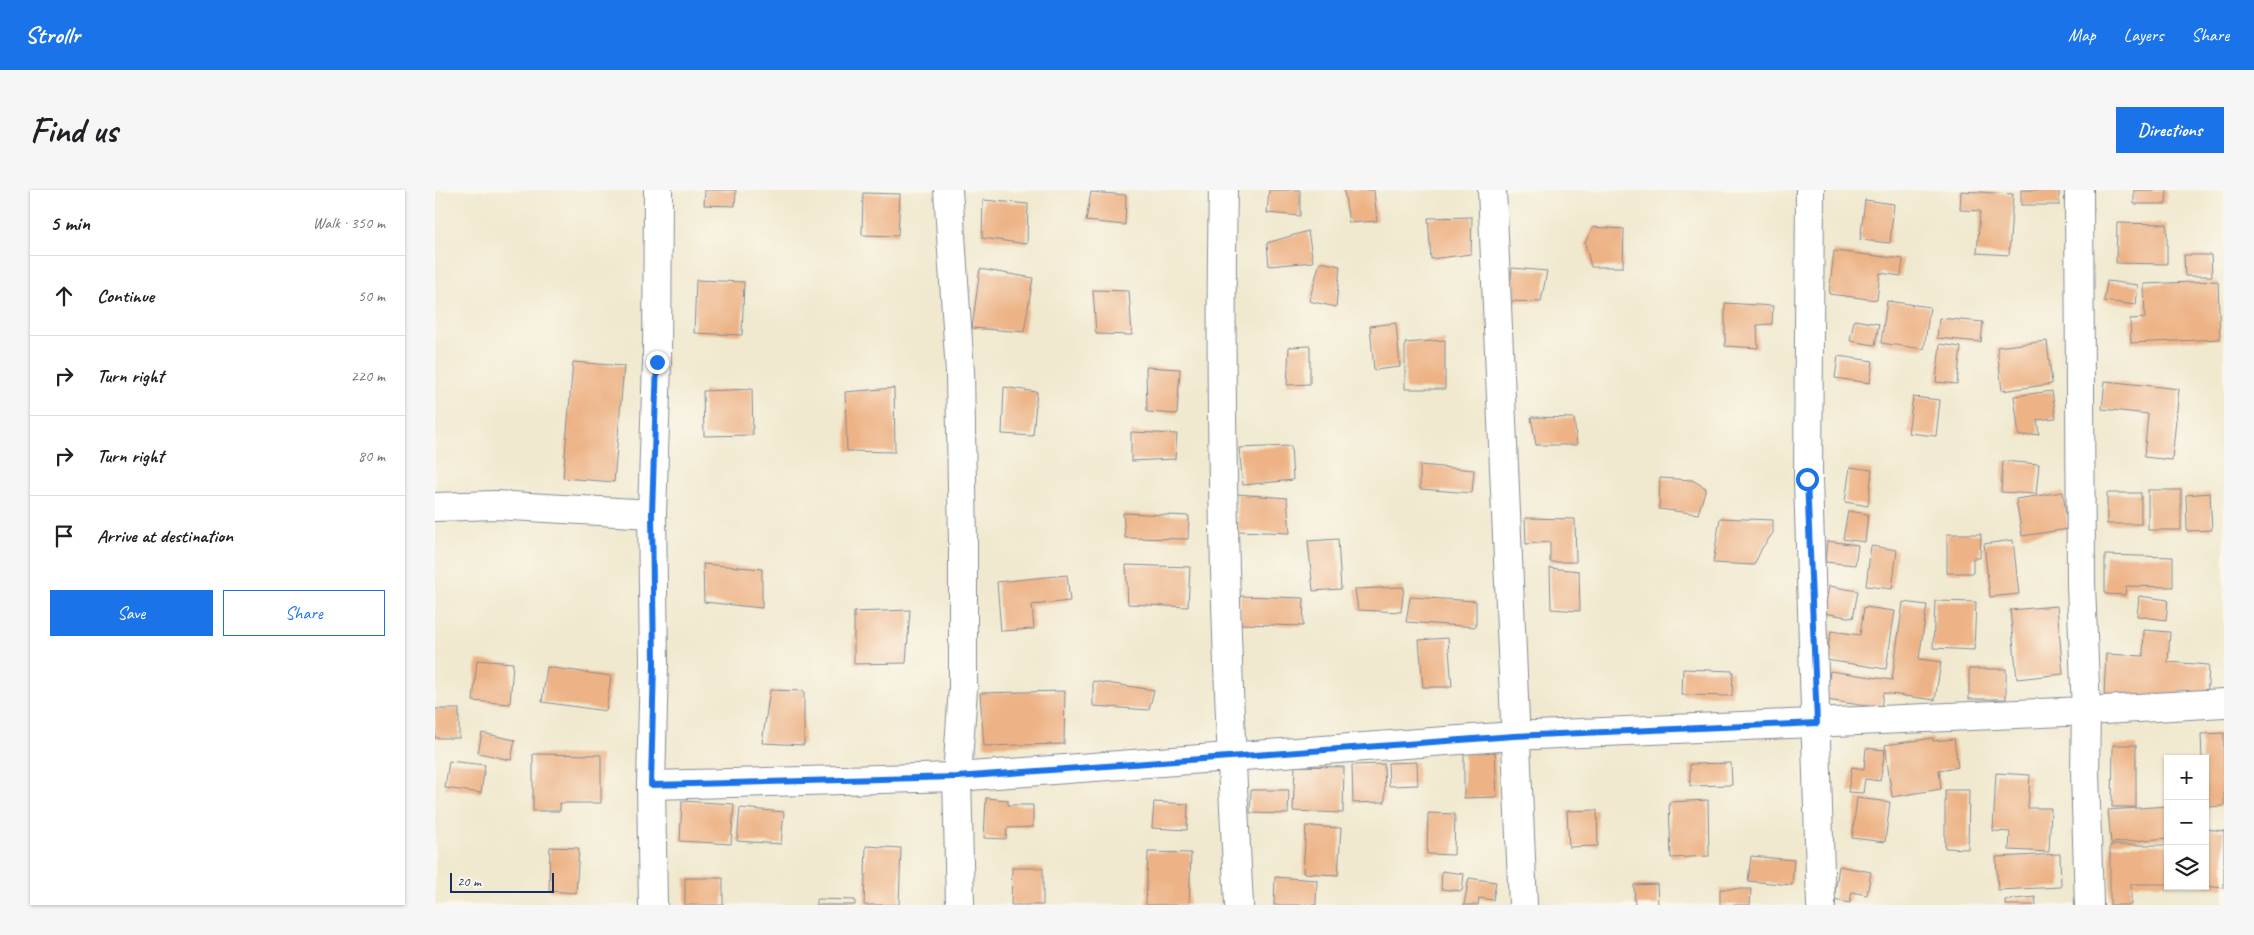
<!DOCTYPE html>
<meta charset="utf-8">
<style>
body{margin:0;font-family:Caveat,sans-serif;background:#f6f6f6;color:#202124}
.controls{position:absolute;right:15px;bottom:15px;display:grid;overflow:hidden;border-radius:0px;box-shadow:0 1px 4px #0004}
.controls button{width:45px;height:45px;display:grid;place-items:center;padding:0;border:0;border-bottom:1px solid #e0e0e0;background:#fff;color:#202124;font:25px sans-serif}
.scale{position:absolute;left:15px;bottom:12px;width:104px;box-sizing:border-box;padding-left:5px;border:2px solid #1b2f5e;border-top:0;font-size:14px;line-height:18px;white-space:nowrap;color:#1b2f5e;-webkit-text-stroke:4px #fbf7ec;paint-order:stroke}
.stop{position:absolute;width:15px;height:15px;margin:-11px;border:4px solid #1a73e8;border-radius:50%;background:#fff}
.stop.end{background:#1a73e8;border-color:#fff;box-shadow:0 1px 5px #0008}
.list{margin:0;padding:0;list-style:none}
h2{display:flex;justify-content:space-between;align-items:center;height:65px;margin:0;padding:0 20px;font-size:21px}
h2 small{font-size:16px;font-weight:400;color:#757577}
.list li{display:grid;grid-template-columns:32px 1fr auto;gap:15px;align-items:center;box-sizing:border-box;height:80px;padding:0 20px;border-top:1px solid #e0e0e0}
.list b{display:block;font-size:19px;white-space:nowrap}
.list em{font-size:16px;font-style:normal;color:#757577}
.actions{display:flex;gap:10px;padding:15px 20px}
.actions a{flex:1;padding:11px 0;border:1px solid #1a73e8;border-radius:0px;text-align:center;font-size:18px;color:#1a73e8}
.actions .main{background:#1a73e8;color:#fff}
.icon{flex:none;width:28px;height:28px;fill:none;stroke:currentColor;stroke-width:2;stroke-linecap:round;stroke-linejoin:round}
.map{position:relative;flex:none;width:1789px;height:715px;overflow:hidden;border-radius:0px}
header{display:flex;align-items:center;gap:30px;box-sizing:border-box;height:70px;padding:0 25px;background:#1a73e8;color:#fff}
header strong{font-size:24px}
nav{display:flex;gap:28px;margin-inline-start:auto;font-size:18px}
.intro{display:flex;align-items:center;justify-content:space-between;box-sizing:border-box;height:120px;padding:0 30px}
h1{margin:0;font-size:35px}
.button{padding:12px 22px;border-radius:0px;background:#1a73e8;color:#fff;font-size:18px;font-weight:700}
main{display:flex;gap:30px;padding:0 30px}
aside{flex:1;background:#fff;border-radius:0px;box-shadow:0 1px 4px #0004}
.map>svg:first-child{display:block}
</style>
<header>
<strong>Strollr</strong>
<nav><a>Map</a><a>Layers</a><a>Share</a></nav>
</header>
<div class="intro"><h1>Find us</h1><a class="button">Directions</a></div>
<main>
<aside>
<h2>5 min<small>Walk · 350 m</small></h2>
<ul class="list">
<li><svg class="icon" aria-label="ahead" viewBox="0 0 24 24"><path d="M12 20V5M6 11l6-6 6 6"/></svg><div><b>Continue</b></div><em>50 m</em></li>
<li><svg class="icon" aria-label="right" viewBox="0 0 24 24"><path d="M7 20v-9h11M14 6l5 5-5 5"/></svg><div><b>Turn right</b></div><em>220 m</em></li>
<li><svg class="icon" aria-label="right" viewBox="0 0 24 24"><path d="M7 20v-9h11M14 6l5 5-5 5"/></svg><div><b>Turn right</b></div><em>80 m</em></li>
<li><svg class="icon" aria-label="arrive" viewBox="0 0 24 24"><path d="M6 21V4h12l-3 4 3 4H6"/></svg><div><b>Arrive at destination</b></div></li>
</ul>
<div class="actions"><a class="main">Save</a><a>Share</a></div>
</aside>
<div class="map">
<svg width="1789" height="715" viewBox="0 0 1789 715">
<rect width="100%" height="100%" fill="#fbf7ec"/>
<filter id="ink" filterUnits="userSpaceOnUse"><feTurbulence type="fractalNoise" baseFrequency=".02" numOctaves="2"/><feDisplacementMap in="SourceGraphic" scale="10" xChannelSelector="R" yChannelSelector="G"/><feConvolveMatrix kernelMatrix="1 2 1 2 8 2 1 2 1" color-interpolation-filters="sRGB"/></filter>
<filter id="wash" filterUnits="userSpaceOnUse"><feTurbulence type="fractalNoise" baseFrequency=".0096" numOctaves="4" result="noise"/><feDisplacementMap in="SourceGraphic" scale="20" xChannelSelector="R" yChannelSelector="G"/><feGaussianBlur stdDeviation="1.12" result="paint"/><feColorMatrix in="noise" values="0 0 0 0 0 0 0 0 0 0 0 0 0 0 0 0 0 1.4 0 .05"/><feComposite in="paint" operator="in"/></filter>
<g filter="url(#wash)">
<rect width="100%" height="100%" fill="#f0e9cf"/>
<g id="blocks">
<g fill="#edb285">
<path d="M270 0H301L300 16 269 15Z"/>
<path d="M834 0H865V26L832 23Z"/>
<path d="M909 0H939L942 31 914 33Z"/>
<rect x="1586" y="0" width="38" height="15"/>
<path d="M1699 0H1732L1731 14H1699Z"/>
<path d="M1526 1 1578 4 1574 65 1542 63 1545 21 1525 20Z"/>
<path d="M656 2 691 5 690 35 651 31Z"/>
<path d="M428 3 465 4 463 46 427 45Z"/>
<path d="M548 10 593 14 592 54 547 48Z"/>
<path d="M1430 10 1459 14 1455 53 1425 50Z"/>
<path d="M1037 27 1036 64 996 69 993 28Z"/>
<path d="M1682 33 1732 34V74L1681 73Z"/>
<path d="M1158 37 1189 39 1188 77H1156L1150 53Z"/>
<path d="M873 41 878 72 834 76 832 53Z"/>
<path d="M1399 61 1468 69 1466 86 1445 83 1442 110 1394 104Z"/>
<path d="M1749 65H1776L1777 86H1750Z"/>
<path d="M885 72 905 76 901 117 874 111Z"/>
<path d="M1077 78 1112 81 1106 112 1073 111Z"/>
<path d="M545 79 598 88 589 142 537 138Z"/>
<path d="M261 90 309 92 307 145 259 143Z"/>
<path d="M1672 91 1703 95 1701 115 1669 111Z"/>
<path d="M1783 91 1785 149 1696 153 1695 129 1710 128 1709 94Z"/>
<path d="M658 100 694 101 697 145 661 144Z"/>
<path d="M1452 111 1495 117 1489 159 1446 153Z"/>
<path d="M1290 113 1338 116 1337 134 1322 135 1323 158 1290 156Z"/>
<path d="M1504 128 1548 132 1546 152 1502 148Z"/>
<path d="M1419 130 1444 134 1440 155 1415 151Z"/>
<path d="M961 133 965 177 939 180 935 136Z"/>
<path d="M1010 150V199H970V153Z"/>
<path d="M1612 151 1617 194 1567 201 1562 157Z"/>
<path d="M1505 154 1526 157 1522 194 1501 192Z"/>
<path d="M875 156V194L852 195 854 157Z"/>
<path d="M1403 166 1438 171 1435 193 1400 188Z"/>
<path d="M138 172 189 176 179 292 128 288Z"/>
<path d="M711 177 745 179 742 224 712 222Z"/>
<path d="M1670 191 1744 199 1737 270 1709 267 1713 224 1667 219Z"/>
<path d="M569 197 602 202 598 246 567 244Z"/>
<path d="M459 198 460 262 412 261 410 202Z"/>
<path d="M317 199 318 245 269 246 268 201Z"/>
<path d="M1617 201 1621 228 1602 230 1604 244 1584 246 1579 206Z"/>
<path d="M1478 207 1505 210 1501 246 1473 243Z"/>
<path d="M1096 227 1139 228 1142 255H1101Z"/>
<path d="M696 242 742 244 740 269 696 271Z"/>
<path d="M856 256 858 290 808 295 804 258Z"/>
<path d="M1568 271 1604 274 1601 304 1566 302Z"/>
<path d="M985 275 1039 280 1037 303 985 299Z"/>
<path d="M1415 277 1437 280 1433 316 1410 312Z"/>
<path d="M1225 288 1257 290 1271 298 1263 324 1224 319Z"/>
<rect x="1713" y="300" width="33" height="40"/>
<path d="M1628 302 1633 339 1587 346 1581 309Z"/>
<rect x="1672" y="303" width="34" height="31"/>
<path d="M1775 303 1777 340 1752 341 1751 305Z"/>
<path d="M802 304 852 308 855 343 803 341Z"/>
<path d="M1413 321 1433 324 1430 352 1408 349Z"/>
<path d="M688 323 754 326 753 349 690 348Z"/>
<path d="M1090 328 1140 329 1141 372H1115V352L1091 354Z"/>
<path d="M1285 328 1338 330V343L1327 358 1319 375 1278 373Z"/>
<path d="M1512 344H1546L1545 368H1538V383H1512Z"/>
<path d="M903 349 906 399 878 401 873 351Z"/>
<path d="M1578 350 1584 404 1555 407 1549 354Z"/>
<path d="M1392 351 1423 355 1420 375 1390 372Z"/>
<path d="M1436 356 1462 360 1457 399 1431 396Z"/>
<path d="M1670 365 1738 367V397L1691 396 1690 405 1670 404Z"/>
<path d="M268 374 327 379V418L269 412Z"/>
<path d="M691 375 755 377 753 417 693 414Z"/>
<path d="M1115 378 1144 381 1145 421 1116 419Z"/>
<path d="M632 385 635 411 597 415 599 439 566 441 562 392Z"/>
<path d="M1394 396 1423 401 1418 428 1389 423Z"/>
<path d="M969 397 966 422 923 420 920 399Z"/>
<path d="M805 406 869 408 868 436 806 434Z"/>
<path d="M1704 406 1733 410 1731 430 1702 426Z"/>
<path d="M975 407 1041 411V437L971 432Z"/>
<path d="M1500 411 1541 412 1539 460 1498 458Z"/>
<path d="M1468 412 1492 415 1484 469 1506 472 1500 510 1448 503 1446 518 1391 510 1395 481 1457 490Z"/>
<path d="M1622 416 1628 484 1582 489 1575 420Z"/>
<path d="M1429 417 1460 421 1451 479 1391 470 1396 441 1425 445Z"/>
<path d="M475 420 471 473 419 474V422Z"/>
<path d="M1709 440 1735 442 1733 472 1774 475 1772 511 1669 505 1671 464 1708 466Z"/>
<path d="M1013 448 1017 497H988L984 450Z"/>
<path d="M42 470 78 473 75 514 38 511Z"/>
<path d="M112 477 176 486 171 521 107 512Z"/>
<path d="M1248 479 1298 481 1297 506 1247 505Z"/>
<rect x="1534" y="479" width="37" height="30"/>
<path d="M658 491 719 500 714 520 658 516Z"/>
<path d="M335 500 369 501V555L327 553Z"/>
<path d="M630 501 629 554 549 556 545 503Z"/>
<rect x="0" y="519" width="24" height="29"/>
<path d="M47 543 80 550 76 570 43 563Z"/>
<path d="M1789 543V616L1770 617V569H1767L1766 544Z"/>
<path d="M1498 548V551L1519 549 1523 577 1504 580 1506 599 1457 607 1450 555Z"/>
<path d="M1678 555H1701V617H1677Z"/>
<path d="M1431 558 1450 560 1445 591 1430 589 1428 603 1413 602 1417 577 1429 579Z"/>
<path d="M1060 560 1062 607 1029 608V561Z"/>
<path d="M98 564 166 565V613H125V621H98Z"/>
<path d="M14 571 50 575 46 603 10 598Z"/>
<path d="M982 572 983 595 954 596 953 573Z"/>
<path d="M1296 573 1297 595 1255 596V574Z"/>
<path d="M949 574 950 612 918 613 917 575Z"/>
<path d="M860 576 909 577 908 623 858 621Z"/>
<path d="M1561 583 1595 585 1593 618H1616L1614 662 1574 660 1575 642 1558 641Z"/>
<path d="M816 600H854L853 624 815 623Z"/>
<path d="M1510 600H1534L1533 659 1510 658Z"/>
<path d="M551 608 573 610V615H598V637L572 638 571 649 549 648Z"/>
<path d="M1422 608 1455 612 1450 652 1417 648Z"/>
<path d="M1273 610 1274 666 1236 668 1234 612Z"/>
<path d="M247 611 299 614 296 654 245 651Z"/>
<path d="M719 612 753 614 752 640 717 638Z"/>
<path d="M1733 616V648L1676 653 1673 620Z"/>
<path d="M305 618 349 622 346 654 302 651Z"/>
<path d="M1162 620 1163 656 1134 657 1132 621Z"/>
<path d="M993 623 1020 624 1019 665 992 664Z"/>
<path d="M871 636 906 638 903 685 868 683Z"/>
<path d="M1770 639 1789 641V698L1770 696Z"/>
<path d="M1675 655H1733V694H1696V715H1675Z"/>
<path d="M431 656 466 658 464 715H429Z"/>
<path d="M115 657 144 658 141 703 114 701Z"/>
<path d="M713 662 756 663 754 715H711Z"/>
<path d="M1625 664 1626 697 1563 700 1561 667Z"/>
<path d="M1316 666 1359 670 1357 695 1313 691Z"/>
<path d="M1404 676 1436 682 1432 705 1417 702 1415 713 1399 710Z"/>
<path d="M577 678H608V715H576Z"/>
<path d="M1007 681 1029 684 1027 701 1006 699Z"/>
<path d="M840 687 882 690 881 715H839Z"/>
<rect x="250" y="688" width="38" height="27"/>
<path d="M1034 688 1061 692 1058 710 1044 708 1043 715H1029Z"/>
<path d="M1222 694 1223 715H1200L1199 695Z"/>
<path d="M1285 699H1316L1315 715H1285Z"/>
<path d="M1600 707 1601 715H1570V710Z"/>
<path d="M382 709 420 710V715H382Z"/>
</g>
</g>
</g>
<g filter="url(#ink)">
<use href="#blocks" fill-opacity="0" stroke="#868c96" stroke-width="1"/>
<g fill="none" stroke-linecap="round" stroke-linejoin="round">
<defs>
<g id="minor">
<path d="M513 0 525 182 528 354V498L522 587 525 715"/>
<path d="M788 0C783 238 791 477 804 715"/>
<path d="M1057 0 1088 715"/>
<path d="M1375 0 1373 289 1386 715"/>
<path d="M1644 0 1646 395 1651 521 1650 582 1654 715"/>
<path d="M0 317 60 315 217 324"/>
<path d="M216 595 522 587 1079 546 1651 521 1789 513"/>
<path d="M218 715 216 595 219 473 217 324 222 172 223 0"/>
</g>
</defs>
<use href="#minor" stroke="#868c96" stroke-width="30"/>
<use href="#minor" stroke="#fff" stroke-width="28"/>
</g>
</g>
<g fill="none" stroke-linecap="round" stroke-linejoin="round" filter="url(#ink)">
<path stroke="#1a73e8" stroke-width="6" d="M222 172 217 324 219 473 216 595 522 587 1079 546 1382 533 1372 289"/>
</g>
</svg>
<div class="controls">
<button>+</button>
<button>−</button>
<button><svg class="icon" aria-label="layers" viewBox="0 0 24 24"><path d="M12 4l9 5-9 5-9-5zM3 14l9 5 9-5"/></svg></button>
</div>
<div class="scale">20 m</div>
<div class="stop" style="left:1372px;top:289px"></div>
<div class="stop end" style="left:222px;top:172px"></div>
</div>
</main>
